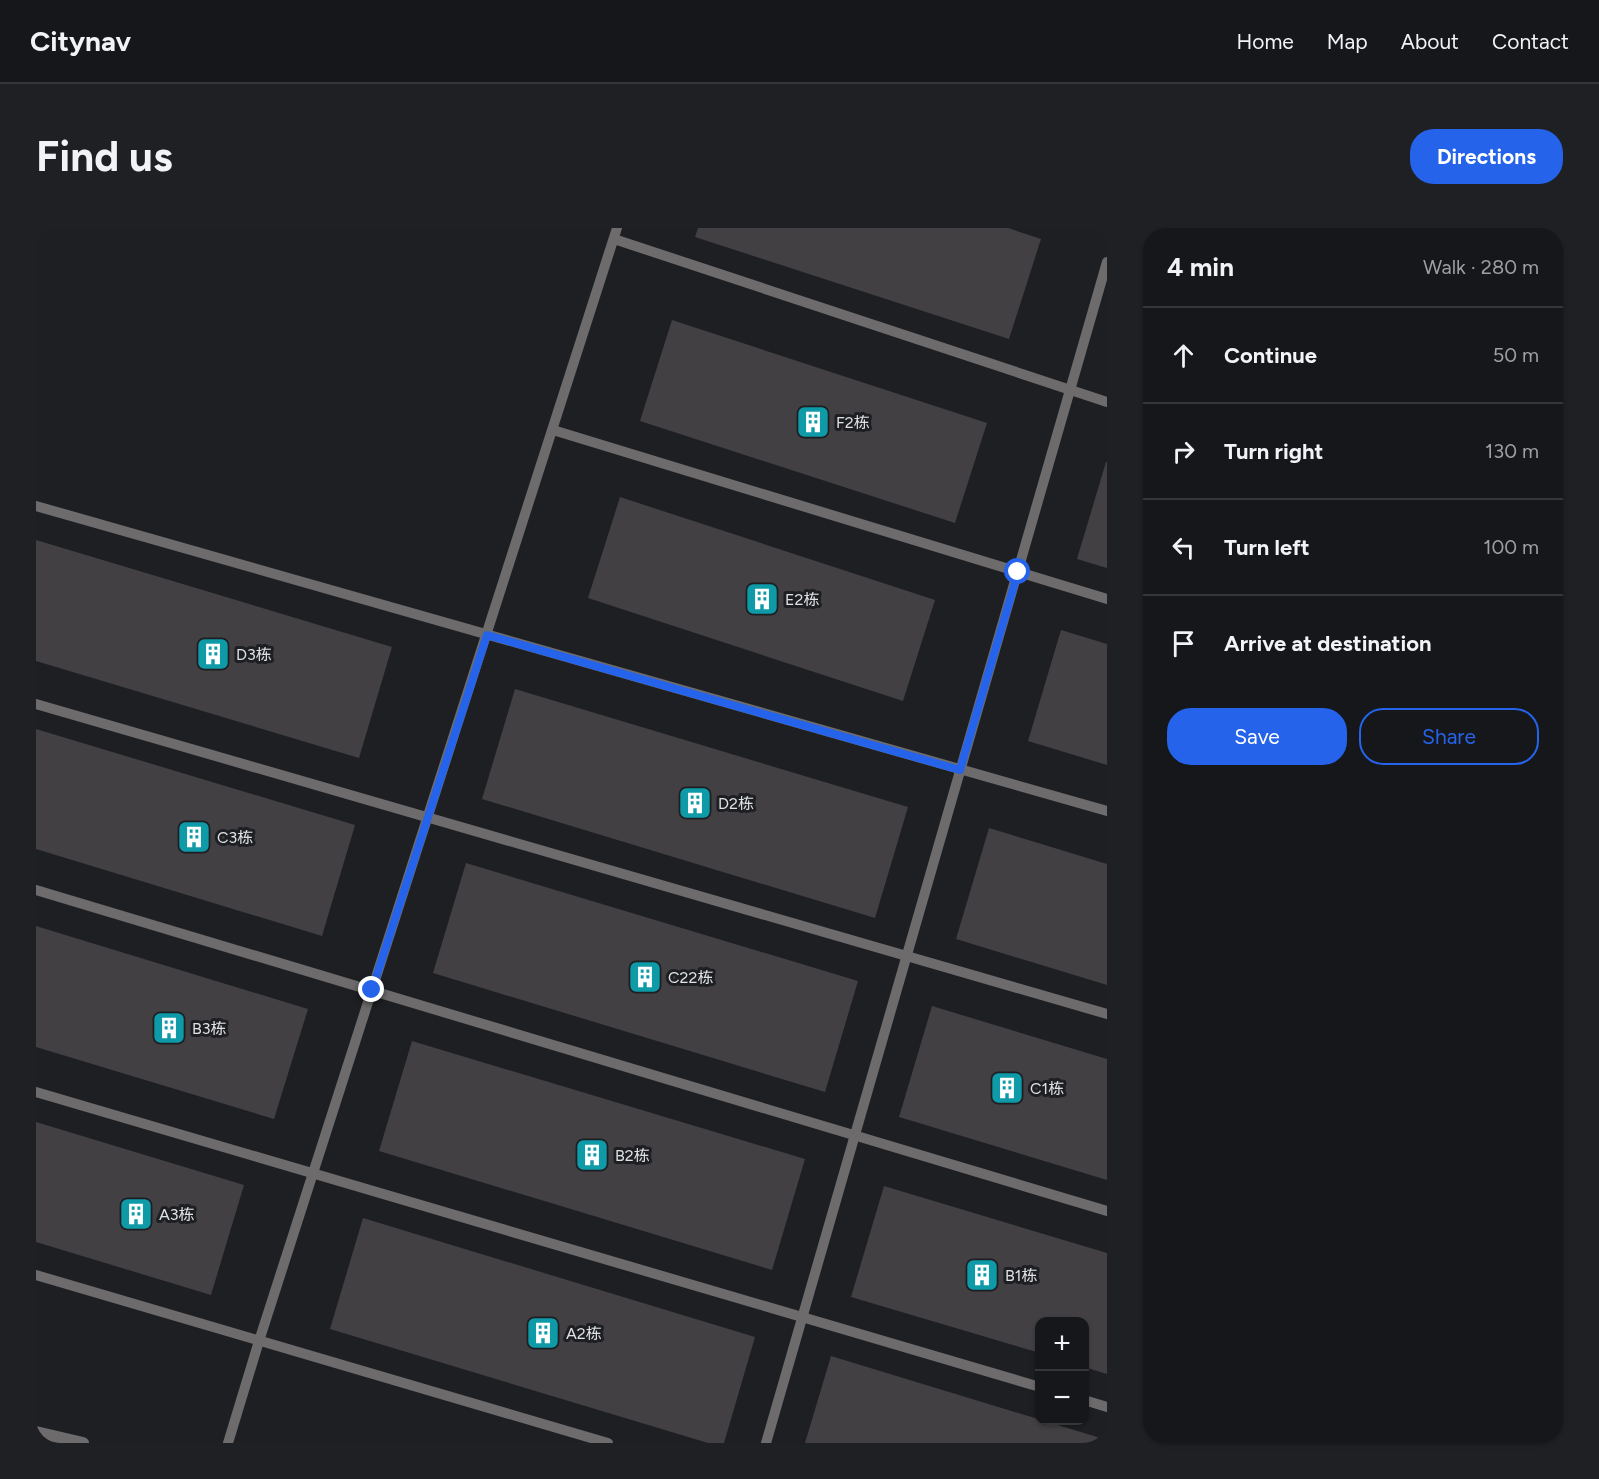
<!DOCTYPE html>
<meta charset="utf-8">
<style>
body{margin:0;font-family:Figtree,"Noto Sans SC",sans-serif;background:#1f2023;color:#f1f3f6}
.controls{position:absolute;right:18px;bottom:18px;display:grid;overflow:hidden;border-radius:12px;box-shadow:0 2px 4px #0004}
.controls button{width:54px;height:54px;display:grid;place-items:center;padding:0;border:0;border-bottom:2px solid #353639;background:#16171a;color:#f1f3f6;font:30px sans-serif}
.stop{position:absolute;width:18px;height:18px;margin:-14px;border:4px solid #2563eb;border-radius:50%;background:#fff}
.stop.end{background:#2563eb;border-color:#fff;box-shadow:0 2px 6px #0008}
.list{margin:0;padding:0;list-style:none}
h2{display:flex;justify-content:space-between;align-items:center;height:78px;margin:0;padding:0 24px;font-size:26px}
h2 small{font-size:20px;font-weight:400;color:#9e9fa2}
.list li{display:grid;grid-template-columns:39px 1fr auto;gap:18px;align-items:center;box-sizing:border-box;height:96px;padding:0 24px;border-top:2px solid #353639}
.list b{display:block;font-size:22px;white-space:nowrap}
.list em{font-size:20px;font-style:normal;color:#9e9fa2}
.actions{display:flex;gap:12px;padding:18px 24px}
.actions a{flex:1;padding:14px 0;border:2px solid #2563eb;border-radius:24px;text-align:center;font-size:21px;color:#2563eb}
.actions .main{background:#2563eb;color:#fff}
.icon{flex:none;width:33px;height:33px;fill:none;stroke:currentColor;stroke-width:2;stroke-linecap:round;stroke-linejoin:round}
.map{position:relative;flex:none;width:1071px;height:1215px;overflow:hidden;border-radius:24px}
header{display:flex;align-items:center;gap:36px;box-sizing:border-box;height:84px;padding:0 30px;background:#16171a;border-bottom:2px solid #353639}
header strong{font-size:28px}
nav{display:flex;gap:33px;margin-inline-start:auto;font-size:21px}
.intro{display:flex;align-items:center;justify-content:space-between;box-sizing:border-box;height:144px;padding:0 36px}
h1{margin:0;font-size:42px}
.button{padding:15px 27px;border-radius:24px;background:#2563eb;color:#fff;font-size:21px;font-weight:700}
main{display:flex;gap:36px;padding:0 36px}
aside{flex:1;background:#16171a;border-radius:24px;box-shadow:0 2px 4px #0004}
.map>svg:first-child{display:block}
</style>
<header>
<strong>Citynav</strong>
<nav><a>Home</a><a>Map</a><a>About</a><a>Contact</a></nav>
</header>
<div class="intro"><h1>Find us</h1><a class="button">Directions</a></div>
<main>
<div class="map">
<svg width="1071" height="1215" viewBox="0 0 1071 1215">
<rect width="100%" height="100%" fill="#1d1f22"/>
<g fill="#424043">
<path d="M662 0H972L1005 11 973 111 659 9Z"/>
<path d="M636 92 951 195 919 295 604 193Z"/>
<path d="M1070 234H1071V340L1041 331Z"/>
<path d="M584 269 899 372 867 473 552 370Z"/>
<path d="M0 312 356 419 323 530 0 433Z"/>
<path d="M1025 402 1071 416V537L992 513Z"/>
<path d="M479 461 872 579 839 690 446 571Z"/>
<path d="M0 501 319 597 286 708 0 621Z"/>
<path d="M953 600 1071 636V757L920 711Z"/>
<path d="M430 635 822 753 789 864 397 745Z"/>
<path d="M0 698 272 781 238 891 0 819Z"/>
<path d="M896 778 1071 831V952L863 889Z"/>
<path d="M376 813 769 931 736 1042 343 923Z"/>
<path d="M0 894 208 957 175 1067 0 1014Z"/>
<path d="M848 958 1071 1025V1146L1048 1139V1094H1004V1125L815 1069Z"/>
<path d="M327 990 719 1109 688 1215H672L294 1101Z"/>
<path d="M795 1128 1071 1212V1215H769Z"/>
</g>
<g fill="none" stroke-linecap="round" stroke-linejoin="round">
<g stroke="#6d6b6c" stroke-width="10">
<path d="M578 11 1071 174"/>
<path d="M517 202 1071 371"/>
<path d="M0 278 1071 583"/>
<path d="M0 476 1071 786"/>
<path d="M0 662 1071 983"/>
<path d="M0 864 1004 1159"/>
<path d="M0 1047 572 1215"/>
<path d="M1048 1172 1071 1179"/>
<path d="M192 1215 223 1113 581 0"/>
<path d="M730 1215 1071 34"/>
</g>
<path stroke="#6d6b6c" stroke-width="12" d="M0 1204 47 1215"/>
</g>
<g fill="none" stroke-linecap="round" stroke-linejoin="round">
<path stroke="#2563eb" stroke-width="8" d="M336 762 451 407 924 542 982 344"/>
</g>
<defs>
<symbol id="building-square" viewBox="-11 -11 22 22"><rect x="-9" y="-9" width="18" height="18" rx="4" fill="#0f9aa8" stroke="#1d1f22"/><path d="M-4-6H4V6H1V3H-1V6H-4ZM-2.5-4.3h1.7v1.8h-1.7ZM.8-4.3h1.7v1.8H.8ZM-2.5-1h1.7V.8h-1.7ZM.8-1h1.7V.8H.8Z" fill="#fff"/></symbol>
</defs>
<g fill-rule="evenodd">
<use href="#building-square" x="758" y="175" width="38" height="38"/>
<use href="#building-square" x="707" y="352" width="38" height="38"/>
<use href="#building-square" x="158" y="407" width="38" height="38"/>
<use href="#building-square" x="640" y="556" width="38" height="38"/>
<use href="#building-square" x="139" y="590" width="38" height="38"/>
<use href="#building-square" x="590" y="730" width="38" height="38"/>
<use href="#building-square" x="114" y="781" width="38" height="38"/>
<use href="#building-square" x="952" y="841" width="38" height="38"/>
<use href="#building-square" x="537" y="908" width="38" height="38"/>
<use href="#building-square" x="81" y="967" width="38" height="38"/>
<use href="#building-square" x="927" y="1028" width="38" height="38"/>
<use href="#building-square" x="488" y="1086" width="38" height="38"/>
</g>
<g text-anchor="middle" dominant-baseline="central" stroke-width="6" stroke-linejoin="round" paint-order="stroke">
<g font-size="16" fill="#dfe1e3" stroke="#1d1f22" text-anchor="start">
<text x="800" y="194">F2栋</text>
<text x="749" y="371">E2栋</text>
<text x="200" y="426">D3栋</text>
<text x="682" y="575">D2栋</text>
<text x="181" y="609">C3栋</text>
<text x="632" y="749">C22栋</text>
<text x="156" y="800">B3栋</text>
<text x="994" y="860">C1栋</text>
<text x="579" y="927">B2栋</text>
<text x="123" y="986">A3栋</text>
<text x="969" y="1047">B1栋</text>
<text x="530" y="1105">A2栋</text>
</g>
</g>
</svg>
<div class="controls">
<button>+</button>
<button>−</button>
</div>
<div class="stop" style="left:982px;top:344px"></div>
<div class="stop end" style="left:336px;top:762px"></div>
</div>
<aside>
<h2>4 min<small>Walk · 280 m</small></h2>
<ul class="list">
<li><svg class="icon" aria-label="ahead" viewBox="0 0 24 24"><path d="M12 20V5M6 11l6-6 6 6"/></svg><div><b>Continue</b></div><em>50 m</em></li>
<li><svg class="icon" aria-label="right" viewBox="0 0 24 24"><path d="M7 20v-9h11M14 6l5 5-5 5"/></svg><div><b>Turn right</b></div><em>130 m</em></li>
<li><svg class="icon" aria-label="left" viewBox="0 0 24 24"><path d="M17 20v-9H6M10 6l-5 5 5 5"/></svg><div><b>Turn left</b></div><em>100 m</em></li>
<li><svg class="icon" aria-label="arrive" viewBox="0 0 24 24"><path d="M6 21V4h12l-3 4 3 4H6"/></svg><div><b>Arrive at destination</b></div></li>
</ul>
<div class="actions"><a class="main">Save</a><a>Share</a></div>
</aside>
</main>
